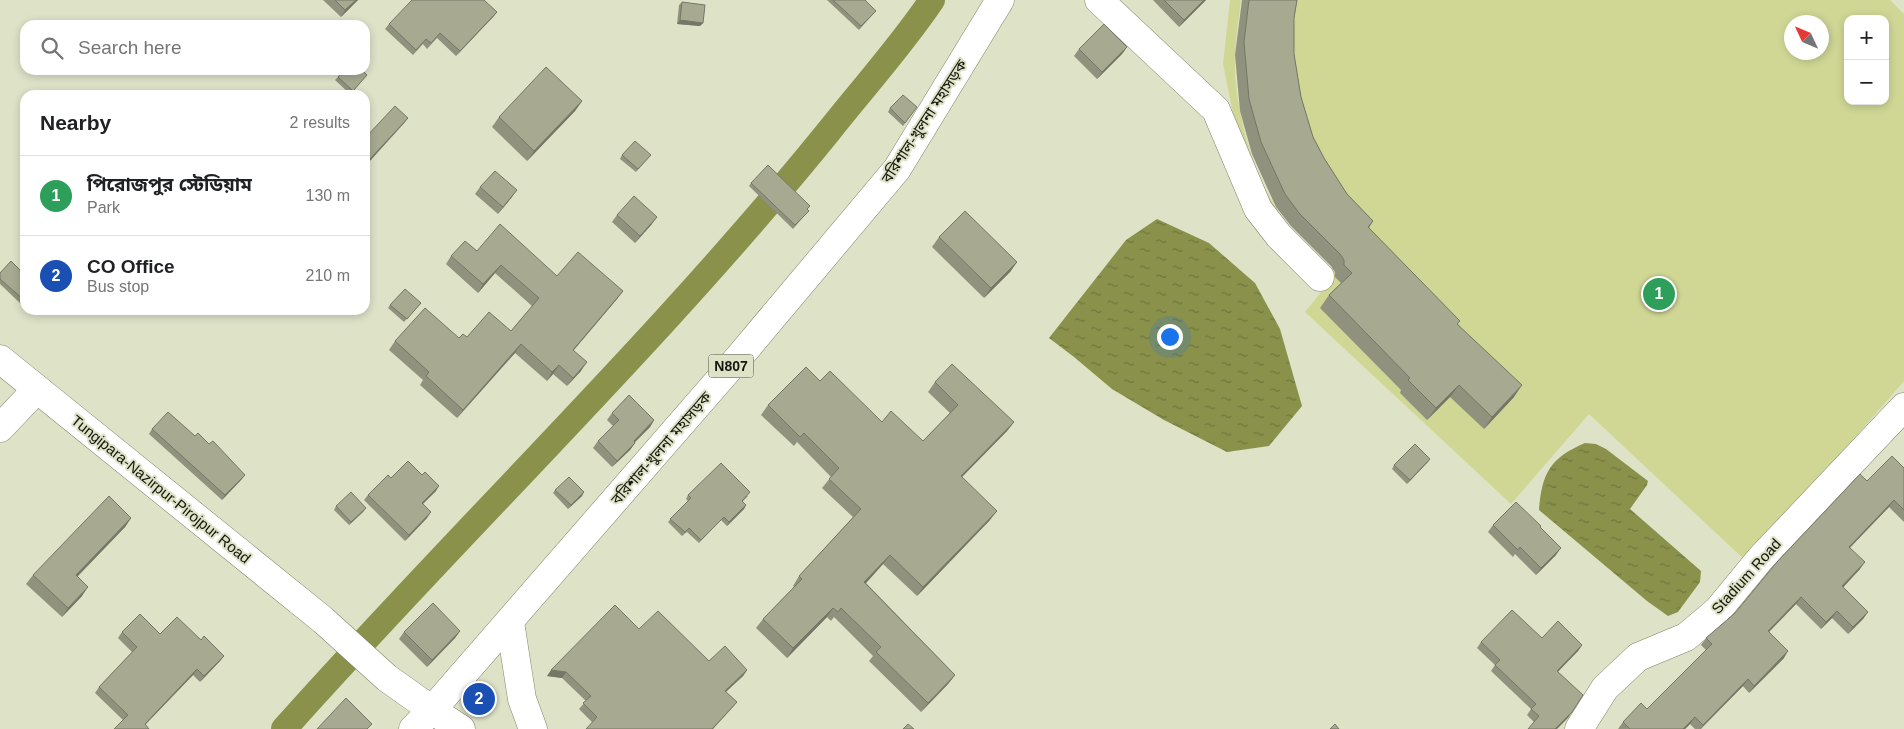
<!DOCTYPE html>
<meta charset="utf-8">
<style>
body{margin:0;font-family:Arial,"Noto Sans Bengali",sans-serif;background:#f6f6f6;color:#202124}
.controls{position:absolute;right:15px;top:15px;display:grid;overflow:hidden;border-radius:10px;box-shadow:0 2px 8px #0003}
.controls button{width:45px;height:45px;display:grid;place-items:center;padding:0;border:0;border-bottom:1px solid #e0e0e0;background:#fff;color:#202124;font:25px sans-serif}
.compass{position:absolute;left:1784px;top:15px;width:45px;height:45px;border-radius:50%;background:#fff;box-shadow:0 2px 8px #0003;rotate:314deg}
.you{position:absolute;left:1169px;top:336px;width:18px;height:18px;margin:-12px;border:4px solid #fff;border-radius:50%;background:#1a73e8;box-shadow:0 0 0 8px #1a73e833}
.badge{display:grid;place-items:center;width:32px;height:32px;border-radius:50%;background:#3264d3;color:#fff;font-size:16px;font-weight:700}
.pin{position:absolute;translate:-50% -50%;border:2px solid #fff;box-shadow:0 1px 5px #0006}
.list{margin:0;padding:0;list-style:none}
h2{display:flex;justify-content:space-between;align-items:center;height:65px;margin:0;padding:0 20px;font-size:21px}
h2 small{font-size:16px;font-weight:400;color:#757577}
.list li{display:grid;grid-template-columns:32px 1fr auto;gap:15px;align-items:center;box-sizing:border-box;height:80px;padding:0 20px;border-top:1px solid #e0e0e0}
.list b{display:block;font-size:19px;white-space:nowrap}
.list p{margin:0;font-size:16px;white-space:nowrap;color:#757577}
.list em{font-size:16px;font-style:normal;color:#757577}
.icon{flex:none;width:28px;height:28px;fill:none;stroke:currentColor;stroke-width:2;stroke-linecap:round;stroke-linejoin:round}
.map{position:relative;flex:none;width:1904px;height:729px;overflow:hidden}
.search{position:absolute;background:#fff;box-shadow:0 2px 8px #0003;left:20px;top:20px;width:350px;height:55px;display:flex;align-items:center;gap:12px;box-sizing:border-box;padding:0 18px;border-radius:15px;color:#757577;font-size:19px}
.panel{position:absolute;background:#fff;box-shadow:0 2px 8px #0003;left:20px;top:90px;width:350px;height:225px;border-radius:15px}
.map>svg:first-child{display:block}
</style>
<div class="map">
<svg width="1904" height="729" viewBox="0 0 1904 729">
<defs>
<pattern id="water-ripples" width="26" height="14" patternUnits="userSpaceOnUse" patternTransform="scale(1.25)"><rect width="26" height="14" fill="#8a914b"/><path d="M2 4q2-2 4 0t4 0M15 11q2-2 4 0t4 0" fill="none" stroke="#70753d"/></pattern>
</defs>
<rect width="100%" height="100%" fill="#dee2c7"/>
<path fill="#d0d795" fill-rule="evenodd" d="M1230 0H1241C1239 17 1236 35 1235 53 1233 104 1251 170 1279 213 1293 234 1312 252 1329 270L1365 233 1298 131 1290 0H1890L1904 14V381L1747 562 1589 414 1511 504 1305 312 1331 280 1265 210 1239 142 1223 64ZM1848 19H1885V101H1848ZM1792 22H1822V52H1792Z"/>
<g fill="url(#water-ripples)">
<path d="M1157 219 1209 243 1255 283 1280 329 1302 406 1269 446 1227 452 1164 420 1112 389 1074 357 1049 338 1126 240Z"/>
<path d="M1585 443 1596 444 1606 449 1648 481 1647 485 1630 509 1701 571 1700 582 1678 612 1668 616 1647 601 1539 510C1542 473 1550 458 1585 443Z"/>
</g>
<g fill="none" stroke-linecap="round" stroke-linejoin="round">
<path stroke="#8a914b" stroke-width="26" d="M284 729C463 528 659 341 829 131 863 88 901 46 932 0"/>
<defs>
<g id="minor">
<path d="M1099 0 1216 110 1258 209 1279 236 1320 277"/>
<path d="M0 428 37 389"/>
<path d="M413 729 432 710"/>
<path d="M1579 729 1605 688 1638 657 1686 637 1718 610 1760 559 1904 407"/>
</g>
<path id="major" d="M0 359 323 620 387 678 432 710"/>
<g id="highway">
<path d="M510 622 522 699 533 729"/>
<path d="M461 729 432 710 740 356 897 169 1000 0"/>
</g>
</defs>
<use href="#minor" stroke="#81846b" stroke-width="29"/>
<use href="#major" stroke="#81846b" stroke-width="29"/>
<use href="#highway" stroke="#81846b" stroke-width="29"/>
<use href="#minor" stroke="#fff" stroke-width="28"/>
<use href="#major" stroke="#fff" stroke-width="28"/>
<use href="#highway" stroke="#fff" stroke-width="28"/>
</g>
<g fill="#90927d">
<path d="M323 0H358L341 17Z"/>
<path d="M827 0H865L876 11 859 30Z"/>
<path d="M1153 0H1206L1179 27Z"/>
<path d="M1242 0H1297L1294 18V54L1301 97 1313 137 1324 158 1347 194 1373 221 1369 228 1458 324 1514 397 1484 429 1450 397 1427 420 1400 393 1401 390 1320 308 1329 295 1341 283 1335 277V272L1331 266 1291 226 1276 207 1252 154 1240 111 1235 55Z"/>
<path d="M682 2 703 23 700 26 677 24 679 5Z"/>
<path d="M497 12 493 17 456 56 437 38 427 49 423 44 413 55 385 29 389 24Z"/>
<path d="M1127 47 1122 54 1097 79 1074 56 1079 49Z"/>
<path d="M367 75 350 94 335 80 338 77Z"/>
<path d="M582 101 575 111 527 161 492 127 499 117Z"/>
<path d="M917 107 903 126 888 112 890 108Z"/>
<path d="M405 122 368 163 365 160V138Z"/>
<path d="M622 155H651L636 172 620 159Z"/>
<path d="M751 183 808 210 806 214 793 229 749 186Z"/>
<path d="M480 187 512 197 498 214 475 194Z"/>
<path d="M617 215 652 224 635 243 612 222Z"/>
<path d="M939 237 1017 262 1010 272 984 298 932 247Z"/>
<path d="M477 251 557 276 623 291 617 299 573 351 581 371 567 386 553 374 547 381 515 353 457 418 420 385 423 380 389 350 395 341 459 338 511 331 532 306 495 273 478 293 446 264 451 256Z"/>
<path d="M0 273 25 275V300L21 304 0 284Z"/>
<path d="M421 303 404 322 388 308 390 305Z"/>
<path d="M820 381 882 422 923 441 950 413 928 392 935 382 1014 422 1007 431 962 477 990 520 917 596 883 564 866 583 955 675 948 684 921 712 869 661 873 656 834 617 831 621 827 617 787 658 756 628 763 619 794 587 793 586 799 576 853 517 822 488 831 477 797 442 794 446 761 415 768 405Z"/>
<path d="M612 413 654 420 650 427 635 442V443L630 450 612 467 593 448 598 441 613 426 607 420Z"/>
<path d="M152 429 195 436 209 444 245 475 241 480 222 500 149 434Z"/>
<path d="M1430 459 1407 484 1392 469 1394 465Z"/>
<path d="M1904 468V522L1889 507 1850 547 1860 569 1843 587 1868 612 1863 619 1848 634 1832 618 1821 629 1796 604 1769 632 1784 658 1749 693 1743 686 1701 729H1695L1690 724 1685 729H1618L1623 722 1647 709 1706 650 1701 645 1706 638 1735 613 1867 481Z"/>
<path d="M391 478 436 491 422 504 427 518 405 541 364 500 368 495Z"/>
<path d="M555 490 582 496 568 509 553 493Z"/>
<path d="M688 495 748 496 742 502 746 505 744 509 727 526 721 520 699 543 687 532 682 536 668 522 688 501 686 499Z"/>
<path d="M336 506 366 508 363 512 349 525 334 510Z"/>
<path d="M131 518 125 527 78 576 82 596 62 617 26 584 33 575Z"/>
<path d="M1493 525 1540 527 1556 555 1536 575 1515 554 1513 557 1488 532Z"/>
<path d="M639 629 709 661 747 670 743 676 726 692 733 707 592 722 579 709 586 701 562 678 547 676Z"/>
<path d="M460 631 455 638 427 667 399 639 404 632Z"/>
<path d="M122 632 160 634 201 640 224 656 220 661 200 682 193 675 145 725 123 720 95 693 99 687 132 652 118 638Z"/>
<path d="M1542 638 1582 645 1578 651 1558 671 1568 718 1534 722 1527 715 1531 709 1491 671 1495 665 1477 648 1481 642Z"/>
</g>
<g fill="#757766">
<path d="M356 0H358L341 17 345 10Z"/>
<path d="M1204 0H1206L1179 27 1184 20Z"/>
<path d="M497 12 493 17 456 56 460 51Z"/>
<path d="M680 20 703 23 700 26 677 24Z"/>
<path d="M1127 47 1122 54 1097 79 1102 72Z"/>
<path d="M582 101 575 111 527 161 534 151Z"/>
<path d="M408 118 405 122 368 163 370 159Z"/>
<path d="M517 190 512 197 498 214 503 207Z"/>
<path d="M657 217 652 224 635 243 640 236Z"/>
<path d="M1017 262 1010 272 984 298 991 288Z"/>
<path d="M501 265 495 273 478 293 483 284Z"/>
<path d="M623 291 617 299 567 358 573 350Z"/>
<path d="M521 344 515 353 457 418 463 410Z"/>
<path d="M587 362 581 371 567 386 573 378Z"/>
<path d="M559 365 553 374 547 381 552 372Z"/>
<path d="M1459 385 1450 397 1427 420 1436 408Z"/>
<path d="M1522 385 1514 397 1484 429 1492 417Z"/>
<path d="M654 420 650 427 629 448 634 441Z"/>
<path d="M1014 422 1007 431 954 485 961 476Z"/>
<path d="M635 443 630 450 612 467 617 461Z"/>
<path d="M1430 459 1428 462 1407 484 1410 480Z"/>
<path d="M245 475 241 480 222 500 225 495Z"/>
<path d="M439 486 436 491 418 509 422 503Z"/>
<path d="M584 492 582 496 568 509 571 505Z"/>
<path d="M1894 500 1889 507 1844 554 1849 547Z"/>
<path d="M746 505 744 509 727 526 729 522Z"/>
<path d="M366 508 363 512 349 525 351 522Z"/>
<path d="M997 511 990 520 917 596 923 587Z"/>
<path d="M431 512 427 518 405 541 409 535Z"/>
<path d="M131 518 125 527 70 584 76 575Z"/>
<path d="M1561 548 1556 555 1536 575 1541 568Z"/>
<path d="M890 555 883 564 858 592 864 582Z"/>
<path d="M1865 562 1860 569 1838 593 1842 586Z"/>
<path d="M88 587 82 596 62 617 68 608Z"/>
<path d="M1801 597 1796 604 1763 638 1768 631Z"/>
<path d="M833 608 827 617 787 658 793 648Z"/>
<path d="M1837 611 1832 618 1821 629 1826 622Z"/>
<path d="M1868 612 1863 619 1848 634 1853 627Z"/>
<path d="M460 631 455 638 427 667 432 660Z"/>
<path d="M1582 645 1578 651 1553 677 1557 671Z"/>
<path d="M1788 651 1784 658 1749 693 1754 686Z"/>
<path d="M224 656 220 661 200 682 204 676Z"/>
<path d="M197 669 193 675 141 729 145 724Z"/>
<path d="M551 670 566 672 562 678 547 676Z"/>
<path d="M747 670 743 676 721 696 725 691Z"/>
<path d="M955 675 948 684 921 712 928 703Z"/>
<path d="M1748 679 1743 686 1700 729 1703 725Z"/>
<path d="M737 702 733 707 713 729H712Z"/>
<path d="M1572 712 1568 718 1557 729H1555Z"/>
<path d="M1695 717 1690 724 1685 729H1683Z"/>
</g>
<g fill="#a7aa91" stroke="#757766">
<path d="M335 0H356L345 10Z"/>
<path d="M412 0H484L497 12 460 51 440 33 431 43 426 39 416 50 389 24Z"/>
<path d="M833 0H865L876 11 861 26Z"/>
<path d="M1164 0H1204L1184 20Z"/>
<path d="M1249 0H1297L1294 18V54L1301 97 1313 137 1324 158 1347 194 1373 221 1368 227 1460 321 1457 324 1522 385 1492 417 1459 385 1436 408 1408 380 1410 378 1329 295 1352 273 1344 265V260L1340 254 1299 213 1285 194 1261 142 1249 99 1244 42Z"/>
<path d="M682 2 705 5 703 23 680 20Z"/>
<path d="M1104 24 1127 47 1102 72 1079 49Z"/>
<path d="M546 67 582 101 534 151 499 117Z"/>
<path d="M344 70H362L367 75 353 91 338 77Z"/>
<path d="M903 95 917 107 905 123 890 108Z"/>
<path d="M395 106 408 118 370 159 365 154V138Z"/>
<path d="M635 141 651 155 638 169 622 155Z"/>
<path d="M768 165 810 206 807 209 809 211 795 225 751 183Z"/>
<path d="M495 171 517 190 503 207 480 187Z"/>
<path d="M634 196 657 217 640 236 617 215Z"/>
<path d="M965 211 1017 262 991 288 939 237Z"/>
<path d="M500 224 557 276 578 252 623 291 573 350 587 362 573 378 559 365 552 372 521 344 463 410 426 376 429 372 395 341 425 308 459 338 463 334 467 337 489 312 511 331 539 298 501 265 483 284 451 256 465 241 477 251Z"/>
<path d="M11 261 25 275V299L24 300 0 279V273Z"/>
<path d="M405 289 421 303 407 319 390 305Z"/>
<path d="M952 364 1014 422 961 476 997 511 923 587 890 555 864 582 955 675 928 703 876 652 881 647 841 608 838 612 833 608 793 648 763 619 802 579 799 576 861 509 829 479 839 468 804 433 800 437 768 405 806 367 820 381 830 371 882 422 891 411 923 441 958 405 935 382Z"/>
<path d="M629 395 654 420 634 441 635 443 617 461 598 441 619 420 612 413Z"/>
<path d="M168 412 195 436 198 433 209 444 213 441 245 475 225 495 152 429Z"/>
<path d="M1415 444 1430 459 1410 480 1394 465Z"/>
<path d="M1892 456 1904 468V510L1894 500 1849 547 1865 562 1842 586 1868 612 1853 627 1837 611 1826 622 1801 597 1768 631 1788 651 1754 686 1748 679 1703 725 1695 717 1683 729H1630L1623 722 1641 703 1647 709 1712 644 1706 638 1735 613 1777 562 1860 474 1867 481Z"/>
<path d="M408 461 422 475 425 472 439 486 422 503 431 512 409 535 368 495 388 475 391 478Z"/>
<path d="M721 463 750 492 742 501 746 505 729 522 724 517 701 540 689 528 685 532 670 519 691 498 688 495Z"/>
<path d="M569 477 584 492 571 505 555 490Z"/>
<path d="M351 492 366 508 351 522 336 506Z"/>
<path d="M109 496 131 518 76 575 88 587 68 608 33 575Z"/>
<path d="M1516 502 1541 526 1540 527 1561 548 1541 568 1520 547 1518 550 1493 525Z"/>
<path d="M433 603 460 631 432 660 404 632Z"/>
<path d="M615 605 639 629 658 611 709 661 725 646 747 670 725 691 737 702 712 729H586L597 717 583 703 591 696 566 672 551 670Z"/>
<path d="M1512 610 1542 638 1558 621 1582 645 1557 671 1583 695 1572 712 1555 729H1528L1539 716 1531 709 1536 704 1495 665 1500 660 1481 642Z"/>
<path d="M140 614 160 634 177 617 201 640 204 636 224 656 204 676 197 669 145 724 149 729H114L128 715 99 687 137 647 122 632Z"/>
<path d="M346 698 372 724 367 729H317Z"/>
<path d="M908 724 914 729H903Z"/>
<path d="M1335 724 1339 729H1330Z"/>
</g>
<g text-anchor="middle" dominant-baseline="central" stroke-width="4" stroke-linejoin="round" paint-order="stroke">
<rect fill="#dee2c7" stroke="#515345" stroke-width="1" x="708.5" y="354.5" width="45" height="23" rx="4"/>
<g font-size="14" font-weight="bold" fill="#15160d">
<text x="731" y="366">N807</text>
</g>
<g font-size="15" fill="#15160d" stroke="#dee2c7">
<text transform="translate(924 121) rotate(-57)">বরিশাল-খুলনা মহাসড়ক</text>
<text transform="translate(661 448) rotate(-49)">বরিশাল-খুলনা মহাসড়ক</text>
<text transform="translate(161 489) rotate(39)">Tungipara-Nazirpur-Pirojpur Road</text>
<text transform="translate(1746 576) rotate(-48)">Stadium Road</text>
</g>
</g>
</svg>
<div class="controls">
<button>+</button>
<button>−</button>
</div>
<svg class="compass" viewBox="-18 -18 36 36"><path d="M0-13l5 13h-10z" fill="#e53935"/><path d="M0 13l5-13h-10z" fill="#757577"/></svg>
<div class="you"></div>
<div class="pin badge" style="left:1659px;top:294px;background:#2e9e5b">1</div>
<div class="pin badge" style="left:479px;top:699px;background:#1a4fb4">2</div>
<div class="search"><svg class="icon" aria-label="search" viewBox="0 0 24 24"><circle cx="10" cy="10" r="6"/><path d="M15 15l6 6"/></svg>Search here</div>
<section class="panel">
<h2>Nearby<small>2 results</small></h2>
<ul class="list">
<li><span class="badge" style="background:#2e9e5b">1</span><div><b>পিরোজপুর স্টেডিয়াম</b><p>Park</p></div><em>130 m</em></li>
<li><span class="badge" style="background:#1a4fb4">2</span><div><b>CO Office</b><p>Bus stop</p></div><em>210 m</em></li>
</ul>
</section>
</div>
